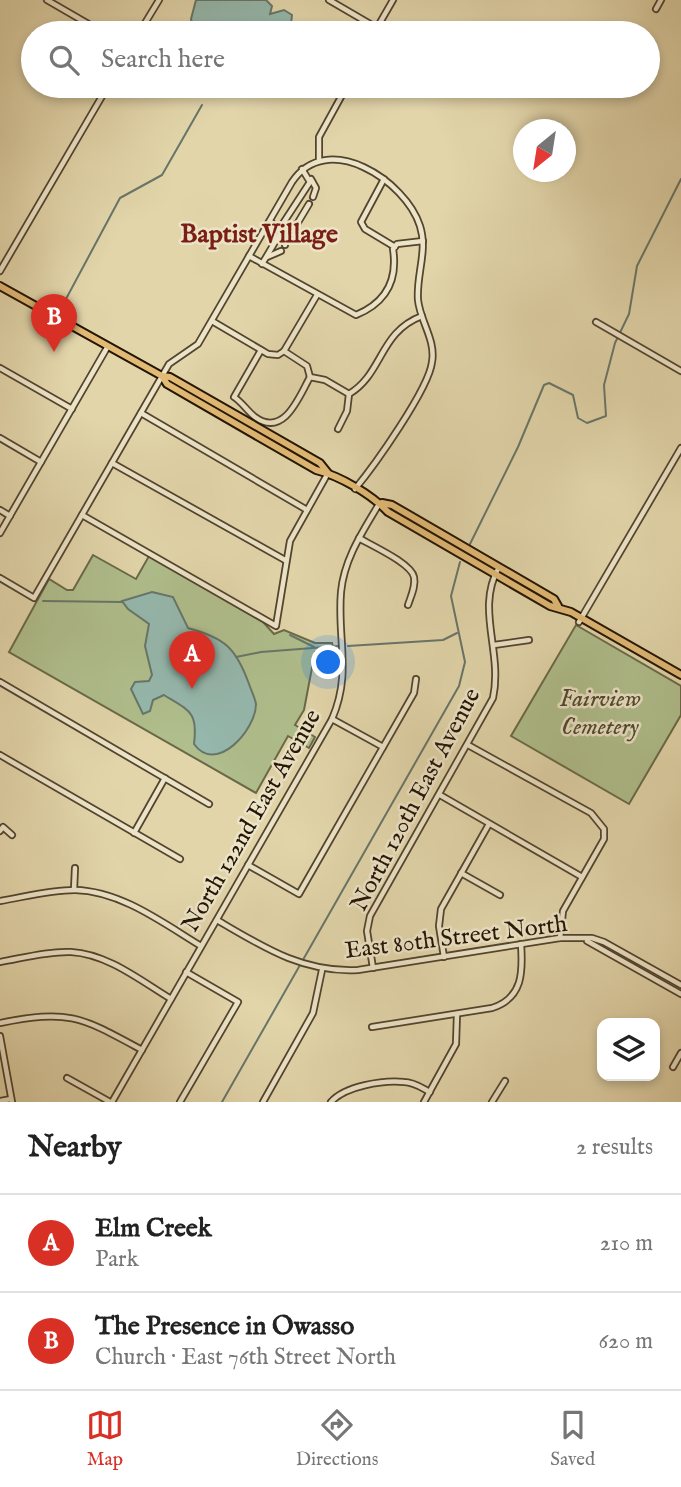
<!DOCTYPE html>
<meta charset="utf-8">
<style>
body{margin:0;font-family:"IM FELL English",serif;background:#f2f2f2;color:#222}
.controls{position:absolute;right:21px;bottom:21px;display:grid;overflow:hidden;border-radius:14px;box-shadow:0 4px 10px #0003}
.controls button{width:63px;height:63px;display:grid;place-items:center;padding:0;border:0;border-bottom:2px solid #e0e0e0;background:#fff;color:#222;font:35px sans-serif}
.compass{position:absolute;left:513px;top:119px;width:63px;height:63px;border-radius:50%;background:#fff;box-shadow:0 4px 10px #0003;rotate:210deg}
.you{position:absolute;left:329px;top:663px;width:24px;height:24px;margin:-18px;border:5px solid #fff;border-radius:50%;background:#1a73e8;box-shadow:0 0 0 10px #1a73e833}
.badge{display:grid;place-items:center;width:46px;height:46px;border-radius:50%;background:#d93025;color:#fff;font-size:23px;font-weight:700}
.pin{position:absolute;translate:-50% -58px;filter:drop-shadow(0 2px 4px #0008)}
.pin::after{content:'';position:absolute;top:37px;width:24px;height:21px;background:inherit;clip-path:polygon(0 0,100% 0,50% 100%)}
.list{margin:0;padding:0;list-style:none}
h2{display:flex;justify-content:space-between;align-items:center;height:91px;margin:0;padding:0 28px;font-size:30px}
h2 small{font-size:23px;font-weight:400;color:#767676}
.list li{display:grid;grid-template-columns:46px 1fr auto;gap:21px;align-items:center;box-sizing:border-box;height:98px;padding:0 28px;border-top:2px solid #e0e0e0}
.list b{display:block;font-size:26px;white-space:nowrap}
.list p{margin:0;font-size:23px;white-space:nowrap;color:#767676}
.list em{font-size:23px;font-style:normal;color:#767676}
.icon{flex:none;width:38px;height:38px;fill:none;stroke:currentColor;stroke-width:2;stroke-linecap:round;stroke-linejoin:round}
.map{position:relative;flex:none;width:681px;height:1102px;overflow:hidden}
.search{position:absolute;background:#fff;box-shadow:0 4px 10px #0003;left:21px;right:21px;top:21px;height:77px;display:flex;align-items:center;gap:18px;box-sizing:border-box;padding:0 24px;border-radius:38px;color:#767676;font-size:26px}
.sheet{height:287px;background:#fff}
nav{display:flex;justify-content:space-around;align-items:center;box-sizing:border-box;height:98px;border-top:2px solid #e0e0e0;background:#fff;font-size:19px;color:#767676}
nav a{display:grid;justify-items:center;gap:4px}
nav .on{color:#d93025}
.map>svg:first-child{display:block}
</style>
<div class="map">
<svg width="681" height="1102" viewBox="0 0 681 1102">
<rect width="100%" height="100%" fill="#e2d5aa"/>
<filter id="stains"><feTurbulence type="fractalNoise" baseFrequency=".00286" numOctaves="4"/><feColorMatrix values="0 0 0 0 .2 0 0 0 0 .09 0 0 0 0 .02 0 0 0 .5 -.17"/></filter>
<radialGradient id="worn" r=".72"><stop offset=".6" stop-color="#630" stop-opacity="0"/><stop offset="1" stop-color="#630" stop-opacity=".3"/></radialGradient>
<g fill="#afbe8c" stroke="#696948" stroke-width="2">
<path d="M93 555 136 579 149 556 263 622 274 634 284 630 315 643H332L334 651 315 652 304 710 295 725 315 737 309 748 288 736 256 793 9 652 49 579 67 590H73Z"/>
<path d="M576 625 681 686V715L629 804 511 736Z"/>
</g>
<g fill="#95b8ad" stroke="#677669" stroke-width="2">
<path d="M196 0H266L272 6 270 14 284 10 292 15 290 33H194L191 19Z"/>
<path d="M152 592 173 597 188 628C225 638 236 648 249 684 251 690 255 698 256 704 256 730 216 775 194 744 198 712 190 711 164 695L153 700 150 711 143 714 131 689 135 682 149 681 152 675 145 646 149 624 128 609 122 601Z"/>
</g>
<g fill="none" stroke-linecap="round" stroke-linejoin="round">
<g stroke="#677669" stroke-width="2">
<path d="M59 312 120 198 162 175 202 105"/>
<path d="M470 544 518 447 544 385 549 383 573 395 578 418 587 423 606 416 604 385 615 343 629 314 637 266 681 179"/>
<path d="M43 601 122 602"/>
<path d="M290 635 314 647"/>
<path d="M348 646 443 640 457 633"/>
<path d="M236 657 261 652 339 646"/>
<path d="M222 1102 459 686 465 662 451 596 460 562"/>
</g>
<defs>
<g id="minor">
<path d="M47 0 104 33"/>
<path d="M329 0 377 28"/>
<path d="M656 9 661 0"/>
<path d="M139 33 159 0"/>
<path d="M374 33 393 0"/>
<path d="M319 160V137L347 86"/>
<path d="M311 179 316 188 313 197"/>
<path d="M384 179 361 222 365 229 395 247"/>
<path d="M282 228 297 224 309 204"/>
<path d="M285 245V235L280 228 310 182 302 169"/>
<path d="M249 256 356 315C385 303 398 281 393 249L397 244 423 241"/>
<path d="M267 257 281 251"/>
<path d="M262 264 281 232 270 221"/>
<path d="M0 271 108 86"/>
<path d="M212 321 268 354 278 355 284 351 307 366 310 377 325 380 349 394"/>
<path d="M596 322 681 371"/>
<path d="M261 350 234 397C243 403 247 411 255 417 284 438 299 397 310 377"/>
<path d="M284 351 317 295"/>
<path d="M0 368 72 409"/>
<path d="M141 413 307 510"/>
<path d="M338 429 347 411 349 394C383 374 379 332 422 316"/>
<path d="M0 438 41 462"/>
<path d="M112 463 285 560"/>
<path d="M0 510 10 516"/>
<path d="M82 515 276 626 290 541 328 473"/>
<path d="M0 533 108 346"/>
<path d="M359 538C372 546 411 563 414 577 416 586 411 596 408 605"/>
<path d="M0 578 34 598 169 364 198 344 292 182C327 129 406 181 420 226 428 251 416 275 418 300 420 321 436 340 432 362 429 389 374 466 355 489"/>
<path d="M579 622 681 448"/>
<path d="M494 645 529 640"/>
<path d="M0 682 209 804"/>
<path d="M332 719 383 747"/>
<path d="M468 745 591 813 604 829V839L563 911 560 938"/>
<path d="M0 755 180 859"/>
<path d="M440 795 582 877"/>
<path d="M0 831 3 827 12 835"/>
<path d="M134 833 165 778"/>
<path d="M248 865 299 894 414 693 416 679"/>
<path d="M461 873 500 895"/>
<path d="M74 890 75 868"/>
<path d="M0 901C24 897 50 890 75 890 121 891 163 923 201 946"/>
<path d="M217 920C263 947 303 973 358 970L560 938H592L604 942 681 985"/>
<path d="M587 941 681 994"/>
<path d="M444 957 439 926 441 909 489 824"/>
<path d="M0 962C23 958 48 951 71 952 108 954 141 981 171 999"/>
<path d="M373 968 367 931 370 916 493 698C503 651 475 609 499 567"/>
<path d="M0 1023C70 1009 81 1017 142 1050"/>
<path d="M372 1027 492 1008C523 998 523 972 521 944"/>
<path d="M0 1036 12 1102"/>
<path d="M673 1067 681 1053"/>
<path d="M67 1078 110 1102"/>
<path d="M0 1101 11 1099"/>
<path d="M112 1102 332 719C352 673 337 639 341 592 344 559 363 531 379 504"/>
<path d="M180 1102 238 1002 186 972"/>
<path d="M263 1102 313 1013 322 970"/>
<path d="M331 1102C345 1086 383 1080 404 1082 414 1082 422 1088 430 1092"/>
<path d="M424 1102 456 1044 457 1014"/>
<path d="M492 1102 505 1081"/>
</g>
<g id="major">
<path d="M0 286 162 376 170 377 320 463 328 473"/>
<path d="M162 376 167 384 316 470C340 476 371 494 388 512L550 606 571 612 681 675"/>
<path d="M382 503 392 505 554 599 558 606"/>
</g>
</defs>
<use href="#minor" stroke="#53442e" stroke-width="8"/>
<use href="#major" stroke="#231404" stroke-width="10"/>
<use href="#minor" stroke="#ece4c8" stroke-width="4.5"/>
<use href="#major" stroke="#e1ba75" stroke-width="6"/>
</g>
<g text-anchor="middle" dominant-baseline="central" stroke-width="5" stroke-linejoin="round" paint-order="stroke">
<g font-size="24" font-style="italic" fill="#4d472d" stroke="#ece4c8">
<text x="600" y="699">Fairview<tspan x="600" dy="28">Cemetery</tspan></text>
</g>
<g font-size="24" fill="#231404" stroke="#ece4c8">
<text transform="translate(416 800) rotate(-62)">North 120th East Avenue</text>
<text transform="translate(252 821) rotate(-60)">North 122nd East Avenue</text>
<text transform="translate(456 938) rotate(-7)">East 80th Street North</text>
</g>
<g font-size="26" font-weight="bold" fill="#7a1f14" stroke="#ece4c8">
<text x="259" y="234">Baptist Village</text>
</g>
</g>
<rect width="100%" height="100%" filter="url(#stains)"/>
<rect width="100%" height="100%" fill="url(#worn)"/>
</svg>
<div class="controls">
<button><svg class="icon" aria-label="layers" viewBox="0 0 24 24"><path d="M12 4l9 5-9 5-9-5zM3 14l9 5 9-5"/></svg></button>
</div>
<svg class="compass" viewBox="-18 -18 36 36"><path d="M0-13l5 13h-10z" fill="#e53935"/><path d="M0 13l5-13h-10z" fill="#767676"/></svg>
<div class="you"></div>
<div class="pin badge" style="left:192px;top:689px">A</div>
<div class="pin badge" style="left:54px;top:352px">B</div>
<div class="search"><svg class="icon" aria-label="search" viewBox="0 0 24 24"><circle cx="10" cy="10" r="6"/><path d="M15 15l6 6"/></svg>Search here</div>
</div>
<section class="sheet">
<h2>Nearby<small>2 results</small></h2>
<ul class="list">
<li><span class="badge">A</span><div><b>Elm Creek</b><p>Park</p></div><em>210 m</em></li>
<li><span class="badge">B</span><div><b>The Presence in Owasso</b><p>Church · East 76th Street North</p></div><em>620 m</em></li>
</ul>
</section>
<nav>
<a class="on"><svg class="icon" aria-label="map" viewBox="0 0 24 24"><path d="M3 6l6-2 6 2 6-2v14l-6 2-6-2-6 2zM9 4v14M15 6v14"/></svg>Map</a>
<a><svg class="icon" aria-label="directions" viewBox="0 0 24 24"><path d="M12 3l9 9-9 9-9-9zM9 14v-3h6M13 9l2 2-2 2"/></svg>Directions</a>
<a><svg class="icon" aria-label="saved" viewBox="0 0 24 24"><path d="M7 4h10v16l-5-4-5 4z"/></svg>Saved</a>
</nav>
